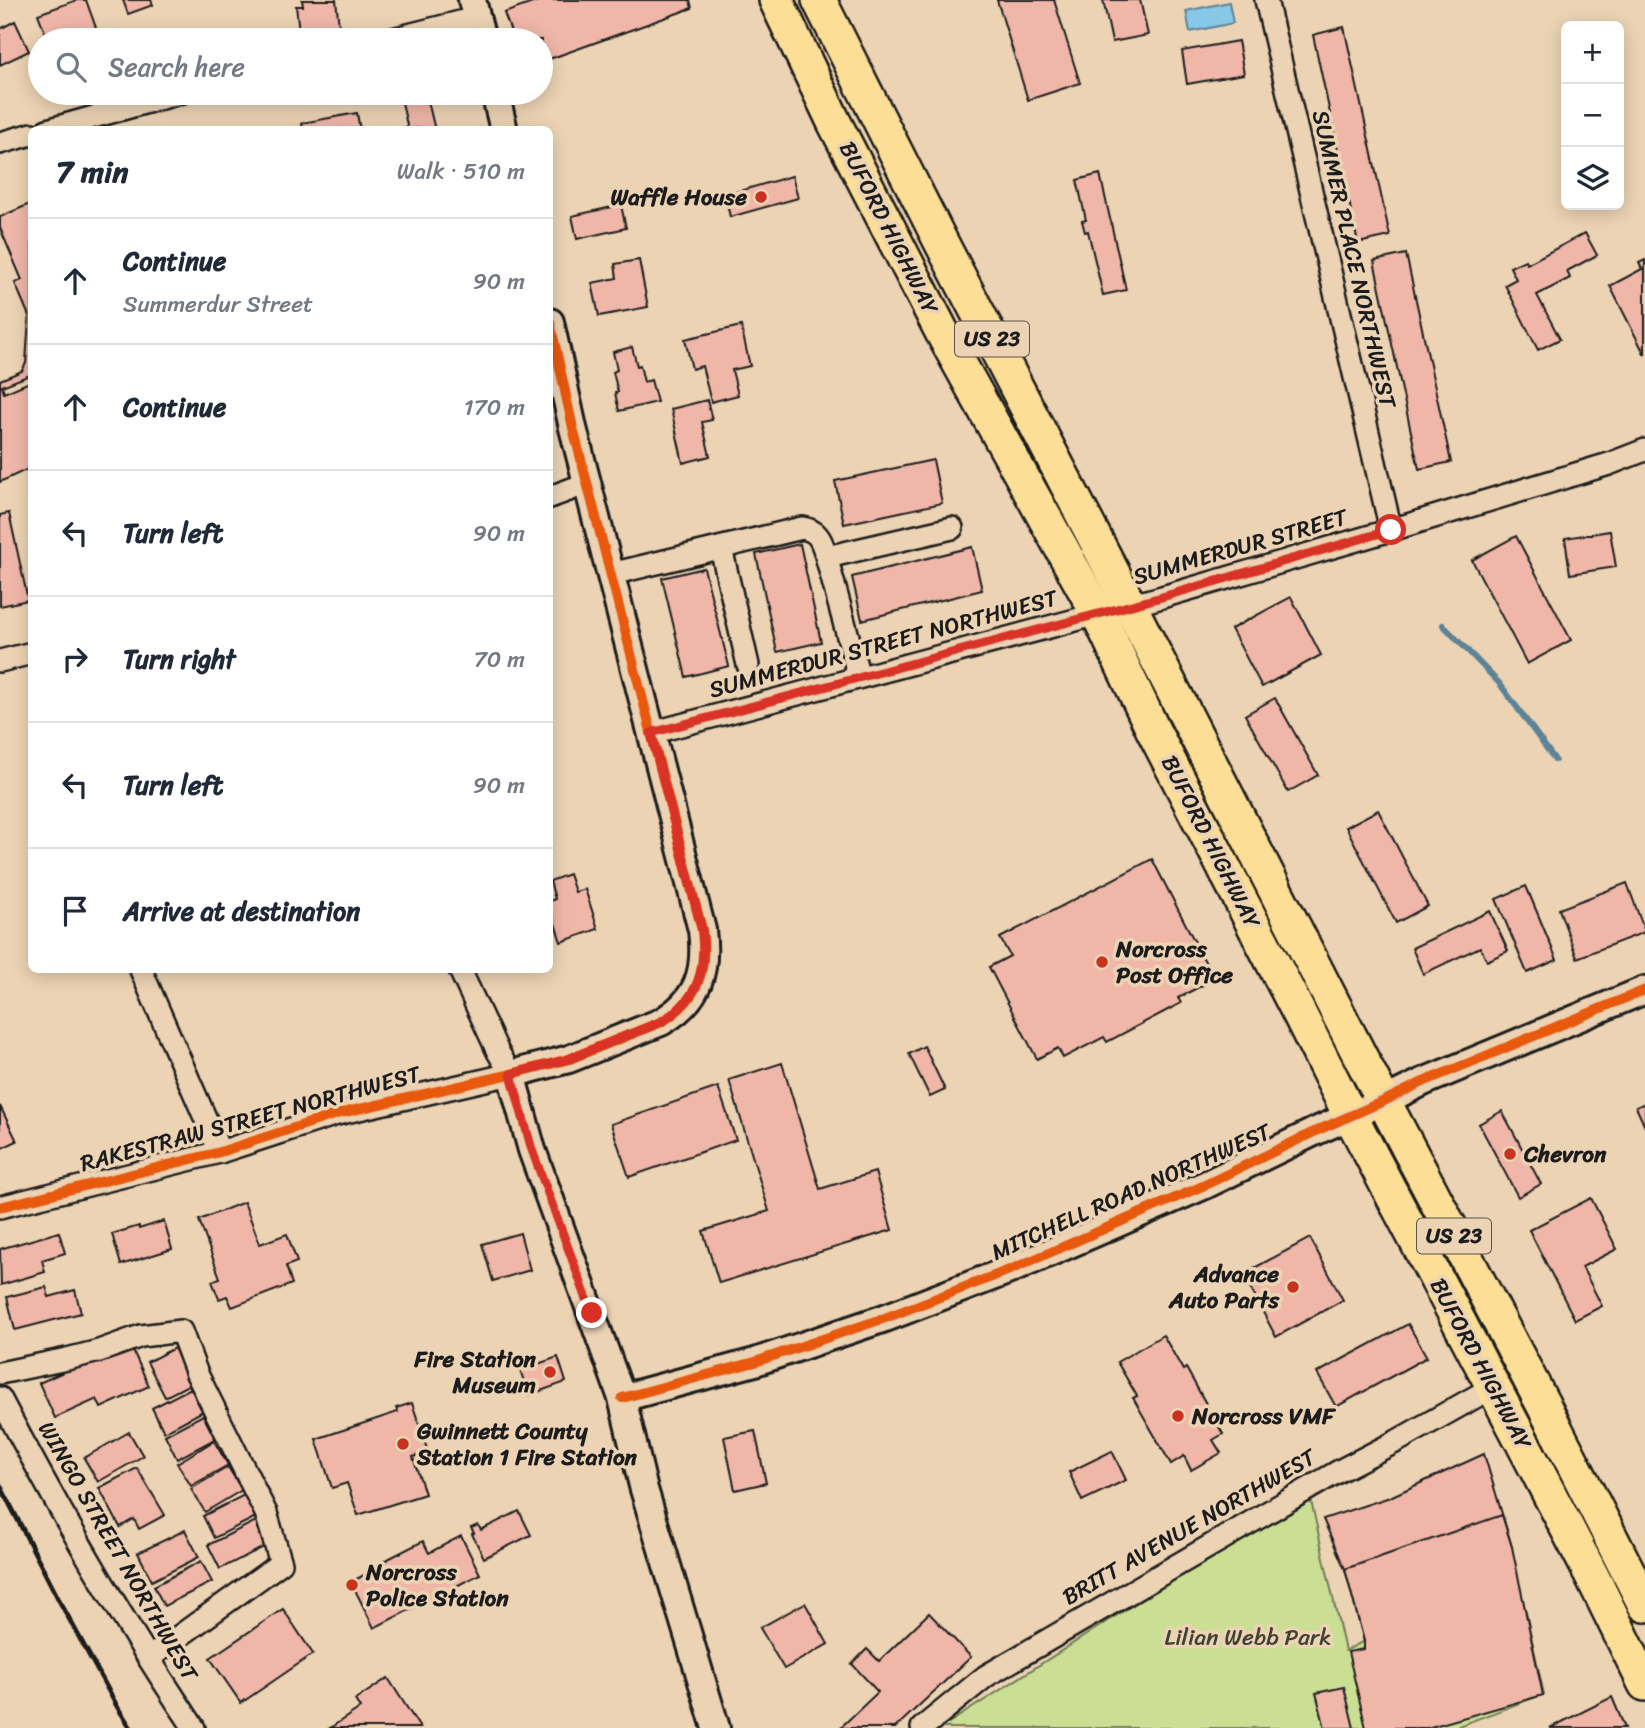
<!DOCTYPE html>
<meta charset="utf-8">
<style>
body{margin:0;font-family:Sriracha,sans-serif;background:#f6f6f7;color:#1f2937}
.controls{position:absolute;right:21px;top:21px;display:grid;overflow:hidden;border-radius:10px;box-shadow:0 4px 18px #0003}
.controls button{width:63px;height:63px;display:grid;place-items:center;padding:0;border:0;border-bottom:2px solid #e0e1e3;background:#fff;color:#1f2937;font:35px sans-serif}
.stop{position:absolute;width:21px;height:21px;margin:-16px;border:5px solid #d93025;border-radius:50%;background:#fff}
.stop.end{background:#d93025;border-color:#fff;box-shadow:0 2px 7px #0008}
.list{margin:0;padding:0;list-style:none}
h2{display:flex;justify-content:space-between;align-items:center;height:91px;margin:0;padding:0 28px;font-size:30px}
h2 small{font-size:23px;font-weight:400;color:#747a83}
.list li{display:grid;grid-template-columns:46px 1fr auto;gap:21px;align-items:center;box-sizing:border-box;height:126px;padding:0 28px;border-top:2px solid #e0e1e3}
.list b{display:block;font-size:26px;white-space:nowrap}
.list p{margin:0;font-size:23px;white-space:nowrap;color:#747a83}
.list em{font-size:23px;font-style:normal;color:#747a83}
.icon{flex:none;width:38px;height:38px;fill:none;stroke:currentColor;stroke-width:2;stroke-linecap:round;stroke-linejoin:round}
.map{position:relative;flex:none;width:1645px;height:1728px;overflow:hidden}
.search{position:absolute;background:#fff;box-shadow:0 4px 18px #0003;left:28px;top:28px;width:525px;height:77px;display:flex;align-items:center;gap:18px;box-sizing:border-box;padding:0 24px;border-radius:38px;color:#747a83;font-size:26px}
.panel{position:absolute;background:#fff;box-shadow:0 4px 18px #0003;left:28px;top:126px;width:525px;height:847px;border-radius:10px}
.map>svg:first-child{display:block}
</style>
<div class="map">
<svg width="1645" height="1728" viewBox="0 0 1645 1728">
<rect width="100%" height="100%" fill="#ecd3b4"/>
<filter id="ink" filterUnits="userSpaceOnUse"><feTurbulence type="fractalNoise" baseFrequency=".0143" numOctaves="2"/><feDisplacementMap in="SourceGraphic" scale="14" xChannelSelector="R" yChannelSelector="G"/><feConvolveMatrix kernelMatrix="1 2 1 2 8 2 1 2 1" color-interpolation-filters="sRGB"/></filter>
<g filter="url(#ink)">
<path fill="#cadf94" stroke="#737e58" stroke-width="2" d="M1309 1492 1345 1651 1364 1641 1523 1600 1544 1694 1453 1728H941Z"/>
<path fill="#87c7e8" stroke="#5c8396" stroke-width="2" d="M1229 2 1233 23 1190 32 1186 11Z"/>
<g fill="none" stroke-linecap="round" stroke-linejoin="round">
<path stroke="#5c8396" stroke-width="6" d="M1443 625 1500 684 1555 760"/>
</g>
<g fill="#f0b7a9" stroke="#1c1c1c" stroke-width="2">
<path d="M77 0H86L96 28 61 40H48L38 14Z"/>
<path d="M123 0H151L153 5 128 14Z"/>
<path d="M302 0H336L339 26 299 31 296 6H303Z"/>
<path d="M541 0H690L692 8 541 62V40H514L504 13Z"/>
<path d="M997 0H1054L1080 83 1028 100Z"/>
<path d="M1103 0H1140L1148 35 1112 42Z"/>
<path d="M15 21 29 51 0 65V29Z"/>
<path d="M1344 27 1390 236 1358 243 1313 35Z"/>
<path d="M1238 41 1244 74 1187 84 1182 51Z"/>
<path d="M400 93H426L435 130H417V128L408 130Z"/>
<path d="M357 113 360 130H303L302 123Z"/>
<path d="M1100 174 1126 290 1103 295 1088 231 1085 232 1082 221 1086 220 1077 180Z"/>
<path d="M792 176 798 198 730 217 725 195Z"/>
<path d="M32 203V369L30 375 2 386 4 393 32 381V472L30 468 0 482V380L22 371 26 363 29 316 15 283 22 280 0 228V217Z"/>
<path d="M621 205 626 228 577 239 572 216Z"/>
<path d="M1585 233 1597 255 1567 271 1570 278 1537 295 1560 339 1538 350 1505 285 1516 279 1510 267 1525 260 1527 264Z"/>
<path d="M1406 254 1451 462 1419 469 1374 261Z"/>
<path d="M639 260 648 307 599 316 592 283 617 278 615 264Z"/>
<path d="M1645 260V355L1610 286 1642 269 1639 263Z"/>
<path d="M741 326 750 366 732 370 738 395 711 402 702 366 692 369 685 339Z"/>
<path d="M632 347 637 366 640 365 644 382 651 380 657 402 619 411 615 393 618 392 613 372 617 370 613 352Z"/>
<path d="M707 400 712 420 702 422 710 456 683 463 671 409Z"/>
<path d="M933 460 942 503 844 524 835 481Z"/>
<path d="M9 513 28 600 0 606V515Z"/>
<path d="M1610 531 1616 567 1570 574 1565 538Z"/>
<path d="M1516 536 1571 640 1527 664 1472 560Z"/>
<path d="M800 544 821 642 777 652 756 554Z"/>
<path d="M972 547 982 590 862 620 852 577Z"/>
<path d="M704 568 729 666 686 677 662 578Z"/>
<path d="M1291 597 1321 655 1262 687 1231 629Z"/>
<path d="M1275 698 1318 775 1288 792 1245 715Z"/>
<path d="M1378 810 1428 906 1396 923 1346 827Z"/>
<path d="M1152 859 1214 979 1178 998 1181 1003 1107 1042 1104 1037 1063 1058 1058 1048 1037 1059 989 967 1010 956 1000 938Z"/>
<path d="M569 874 575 892 585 889 598 929 561 942 550 908V901L555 899 550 881Z"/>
<path d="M1627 883 1645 932 1577 958 1559 909Z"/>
<path d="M1526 886 1557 960 1527 973 1496 899Z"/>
<path d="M1490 911 1508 951 1487 961 1480 947 1423 974 1412 948Z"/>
<path d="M924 1046 945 1090 930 1097 909 1054Z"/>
<path d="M782 1063 820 1189 875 1172 892 1230 719 1283 703 1231 769 1211 729 1080Z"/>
<path d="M718 1087 736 1140 629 1177 611 1124Z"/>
<path d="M1645 1103V1127L1636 1107Z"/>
<path d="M0 1106 17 1141 0 1149Z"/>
<path d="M1502 1111 1541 1184 1518 1197 1479 1124Z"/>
<path d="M1591 1198 1617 1249 1582 1267 1602 1306 1575 1320 1529 1230Z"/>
<path d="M244 1202 260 1244 287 1234 297 1262 286 1266 292 1284 232 1307 227 1296 219 1299 212 1281 220 1278 199 1220Z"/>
<path d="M164 1221 172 1249 121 1265 112 1234 139 1226V1229Z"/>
<path d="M59 1232 65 1253 42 1260 45 1272 1 1285 0 1249Z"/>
<path d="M520 1233 530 1270 493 1281 482 1244Z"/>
<path d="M1310 1238 1343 1300 1276 1337 1243 1274Z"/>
<path d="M46 1287 49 1297 75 1290 81 1313 15 1330 7 1297Z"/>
<path d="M1408 1324 1427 1357 1336 1407 1317 1373Z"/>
<path d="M1163 1335 1183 1370 1186 1368 1223 1434 1213 1440 1221 1453 1191 1470 1184 1456 1171 1464 1133 1398 1137 1396 1117 1362Z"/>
<path d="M129 1342 149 1386 101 1408 97 1399 55 1418 39 1383Z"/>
<path d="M174 1348 192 1383 165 1397 147 1362Z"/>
<path d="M558 1357 566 1382 529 1395 520 1370Z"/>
<path d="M193 1387 205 1410 164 1432 152 1408Z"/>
<path d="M412 1403 419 1424 422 1423 427 1436 423 1437 428 1452 413 1457 425 1494 358 1515 347 1483 332 1488 316 1439 398 1412 396 1408Z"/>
<path d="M203 1415 215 1439 177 1459 165 1435Z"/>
<path d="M755 1431 766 1483 735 1490 724 1437Z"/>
<path d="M129 1432 143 1456 98 1482 84 1458Z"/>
<path d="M214 1441 228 1465 191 1486 177 1463Z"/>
<path d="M1112 1451 1126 1480 1082 1501 1069 1472Z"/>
<path d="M1484 1454 1512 1547 1474 1558 1478 1581 1426 1599 1433 1620 1364 1641 1345 1569 1323 1519 1390 1497Z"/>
<path d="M228 1467 242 1490 205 1512 191 1489Z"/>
<path d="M137 1468 165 1515 139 1529 134 1519 120 1527 99 1488Z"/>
<path d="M248 1493 260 1515 214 1538 203 1516Z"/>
<path d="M519 1511 531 1535 484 1558 472 1534 474 1533 471 1528 478 1525 481 1530Z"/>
<path d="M1502 1515 1512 1547 1543 1695 1427 1728H1366L1348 1652 1364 1649V1641L1345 1569Z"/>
<path d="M256 1521 268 1545 220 1569 208 1545Z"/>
<path d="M185 1530 199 1557 152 1581 138 1553Z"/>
<path d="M461 1536 480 1574 374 1628 351 1582 381 1566 385 1575 390 1573 384 1561 423 1541 429 1553Z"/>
<path d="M201 1561 212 1582 164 1606 154 1586Z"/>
<path d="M805 1603 828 1644 784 1669 760 1628Z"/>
<path d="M283 1609 313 1654 241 1703 210 1658Z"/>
<path d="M929 1613 971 1657 895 1728H840L878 1692 852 1664 867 1649 879 1661Z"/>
<path d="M388 1678 420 1728H330L360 1708 355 1700Z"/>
<path d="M1344 1687 1354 1728H1325L1316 1693Z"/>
<path d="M1612 1697 1625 1728H1550Z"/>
</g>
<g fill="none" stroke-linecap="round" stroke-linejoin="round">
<defs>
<g id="minor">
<path d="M1266 0 1391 530"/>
<path d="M388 40 476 18"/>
<path d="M47 130 180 93"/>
<path d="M0 143 32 134"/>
<path d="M550 497 588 483"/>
<path d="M721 548 748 665"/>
<path d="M827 557 952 528"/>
<path d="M611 574 802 528C817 530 821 539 825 552L859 677"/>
<path d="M0 661 32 653"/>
<path d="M651 733 1162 597 1391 530 1609 464 1645 450"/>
<path d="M141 970 220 1152"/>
<path d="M0 1207 220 1152 337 1114 511 1074 498 1052 460 970"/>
<path d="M0 1373 67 1359 99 1351 141 1336 181 1331 197 1374 266 1513 281 1563 149 1658"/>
<path d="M0 1398C59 1511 123 1622 194 1728"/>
<path d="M922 1728 986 1676 1339 1471 1397 1441 1493 1387"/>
</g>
<g id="tertiary">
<path d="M472 0 482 40"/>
<path d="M495 93 504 130"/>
<path d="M550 322 573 428 702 930C707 971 699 1000 661 1022L569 1059 511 1074 532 1150 622 1398 643 1486 716 1728"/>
<path d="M622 1398 755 1362 885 1318 1012 1269 1205 1185 1316 1131 1384 1101 1423 1082 1645 990"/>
</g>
<g id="primary">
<path d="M776 0 834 122 942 332 1098 614 1153 730 1300 1015 1350 1115 1516 1430 1592 1576 1645 1684"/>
<path d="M819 0 940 240 1130 606 1361 1058 1545 1408 1645 1605"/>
</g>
</defs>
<use href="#minor" stroke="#1c1c1c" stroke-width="26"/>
<use href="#tertiary" stroke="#1c1c1c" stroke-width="32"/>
<use href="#primary" stroke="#1c1c1c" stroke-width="38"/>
<use href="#minor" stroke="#ecd3b4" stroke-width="21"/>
<use href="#tertiary" stroke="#ecd3b4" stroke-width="26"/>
<use href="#primary" stroke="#fdde96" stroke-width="33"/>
<path stroke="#1c1c1c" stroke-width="5" d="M0 1485 60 1602 118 1708 131 1728"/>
<defs>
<g id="cycleway">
<path d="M0 1207 220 1152 337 1114 511 1074 569 1059 661 1022C699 1000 707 971 702 930L573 428 550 322"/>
<path d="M622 1398 755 1362 885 1318 1012 1269 1205 1185 1316 1131 1384 1101 1423 1082 1645 990"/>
</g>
</defs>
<use href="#cycleway" stroke="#ecd3b4" stroke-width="15"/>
<use href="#cycleway" stroke="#e8590c" stroke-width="10"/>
</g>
</g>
<g fill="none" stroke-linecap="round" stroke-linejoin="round" filter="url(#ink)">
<path stroke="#d93025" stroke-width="9" d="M592 1313 532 1150 511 1074 569 1059 661 1022C698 1000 707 971 702 930L651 733 1162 597 1391 530"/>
</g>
<g fill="#c8321e" stroke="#ecd3b4" stroke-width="2.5">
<circle cx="761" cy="197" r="7"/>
<circle cx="1102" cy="962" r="7"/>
<circle cx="1510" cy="1154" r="7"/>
<circle cx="1293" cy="1287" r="7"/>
<circle cx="550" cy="1372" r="7"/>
<circle cx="1178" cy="1416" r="7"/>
<circle cx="403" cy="1444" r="7"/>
<circle cx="352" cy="1585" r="7"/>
</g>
<g text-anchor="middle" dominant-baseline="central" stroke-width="7" stroke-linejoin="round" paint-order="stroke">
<g fill="#ecd3b4" stroke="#5a534a" stroke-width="2">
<rect x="955" y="321.5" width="74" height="35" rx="5"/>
<rect x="1417" y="1218.5" width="74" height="35" rx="5"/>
</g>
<g font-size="21" font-weight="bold" fill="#1c1c1c">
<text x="992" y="339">US 23</text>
<text x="1454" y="1236">US 23</text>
</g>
<g font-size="23" font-weight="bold" fill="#1c1c1c" stroke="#ecd3b4" text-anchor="start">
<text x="747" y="197" text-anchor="end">Waffle House</text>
<text x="1116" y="949">Norcross<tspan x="1116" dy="26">Post Office</tspan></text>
<text x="1524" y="1154">Chevron</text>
<text x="1279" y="1274" text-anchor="end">Advance<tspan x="1279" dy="26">Auto Parts</tspan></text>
<text x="536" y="1359" text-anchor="end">Fire Station<tspan x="536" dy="26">Museum</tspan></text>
<text x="1192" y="1416">Norcross VMF</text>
<text x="417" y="1431">Gwinnett County<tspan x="417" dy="26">Station 1 Fire Station</tspan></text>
<text x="366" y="1572">Norcross<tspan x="366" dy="26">Police Station</tspan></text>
</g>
<g font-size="23" fill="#1c1c1c" stroke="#ecd3b4">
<text transform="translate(889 228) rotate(63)">BUFORD HIGHWAY</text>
<text transform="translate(1354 259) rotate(77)">SUMMER PLACE NORTHWEST</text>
<text transform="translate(1240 547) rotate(-16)">SUMMERDUR STREET</text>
<text transform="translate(883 644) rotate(-15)">SUMMERDUR STREET NORTHWEST</text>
<text transform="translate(1211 842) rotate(63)">BUFORD HIGHWAY</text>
<text transform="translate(250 1119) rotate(-15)">RAKESTRAW STREET NORTHWEST</text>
<text transform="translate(1131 1192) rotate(-24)">MITCHELL ROAD NORTHWEST</text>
<text transform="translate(1481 1364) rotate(62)">BUFORD HIGHWAY</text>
<text transform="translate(1189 1527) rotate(-30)">BRITT AVENUE NORTHWEST</text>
<text transform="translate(118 1551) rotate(60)">WINGO STREET NORTHWEST</text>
</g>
<g font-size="23" fill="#3f4334" stroke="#ecd3b4">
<text x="1248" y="1637">Lilian Webb Park</text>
</g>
</g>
</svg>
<div class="controls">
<button>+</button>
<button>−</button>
<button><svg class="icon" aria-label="layers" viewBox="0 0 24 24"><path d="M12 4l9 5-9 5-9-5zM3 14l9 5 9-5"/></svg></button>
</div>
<div class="stop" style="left:1391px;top:530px"></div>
<div class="stop end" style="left:592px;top:1313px"></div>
<div class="search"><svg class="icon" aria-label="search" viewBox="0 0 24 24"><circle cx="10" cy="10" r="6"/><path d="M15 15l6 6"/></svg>Search here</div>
<section class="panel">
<h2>7 min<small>Walk · 510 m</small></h2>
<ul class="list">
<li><svg class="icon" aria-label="ahead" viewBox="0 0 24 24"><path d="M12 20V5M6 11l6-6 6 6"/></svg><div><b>Continue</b><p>Summerdur Street</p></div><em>90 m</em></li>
<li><svg class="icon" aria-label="ahead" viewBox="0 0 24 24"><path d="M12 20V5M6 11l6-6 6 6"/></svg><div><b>Continue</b></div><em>170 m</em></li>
<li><svg class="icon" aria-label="left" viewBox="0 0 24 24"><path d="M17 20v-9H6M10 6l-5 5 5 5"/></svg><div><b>Turn left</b></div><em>90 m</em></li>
<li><svg class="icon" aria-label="right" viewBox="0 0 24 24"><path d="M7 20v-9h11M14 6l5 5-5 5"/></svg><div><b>Turn right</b></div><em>70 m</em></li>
<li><svg class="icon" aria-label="left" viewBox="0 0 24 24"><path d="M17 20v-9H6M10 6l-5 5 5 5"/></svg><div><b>Turn left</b></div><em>90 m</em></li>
<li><svg class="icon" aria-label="arrive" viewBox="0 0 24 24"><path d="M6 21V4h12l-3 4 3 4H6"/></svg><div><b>Arrive at destination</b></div></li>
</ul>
</section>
</div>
